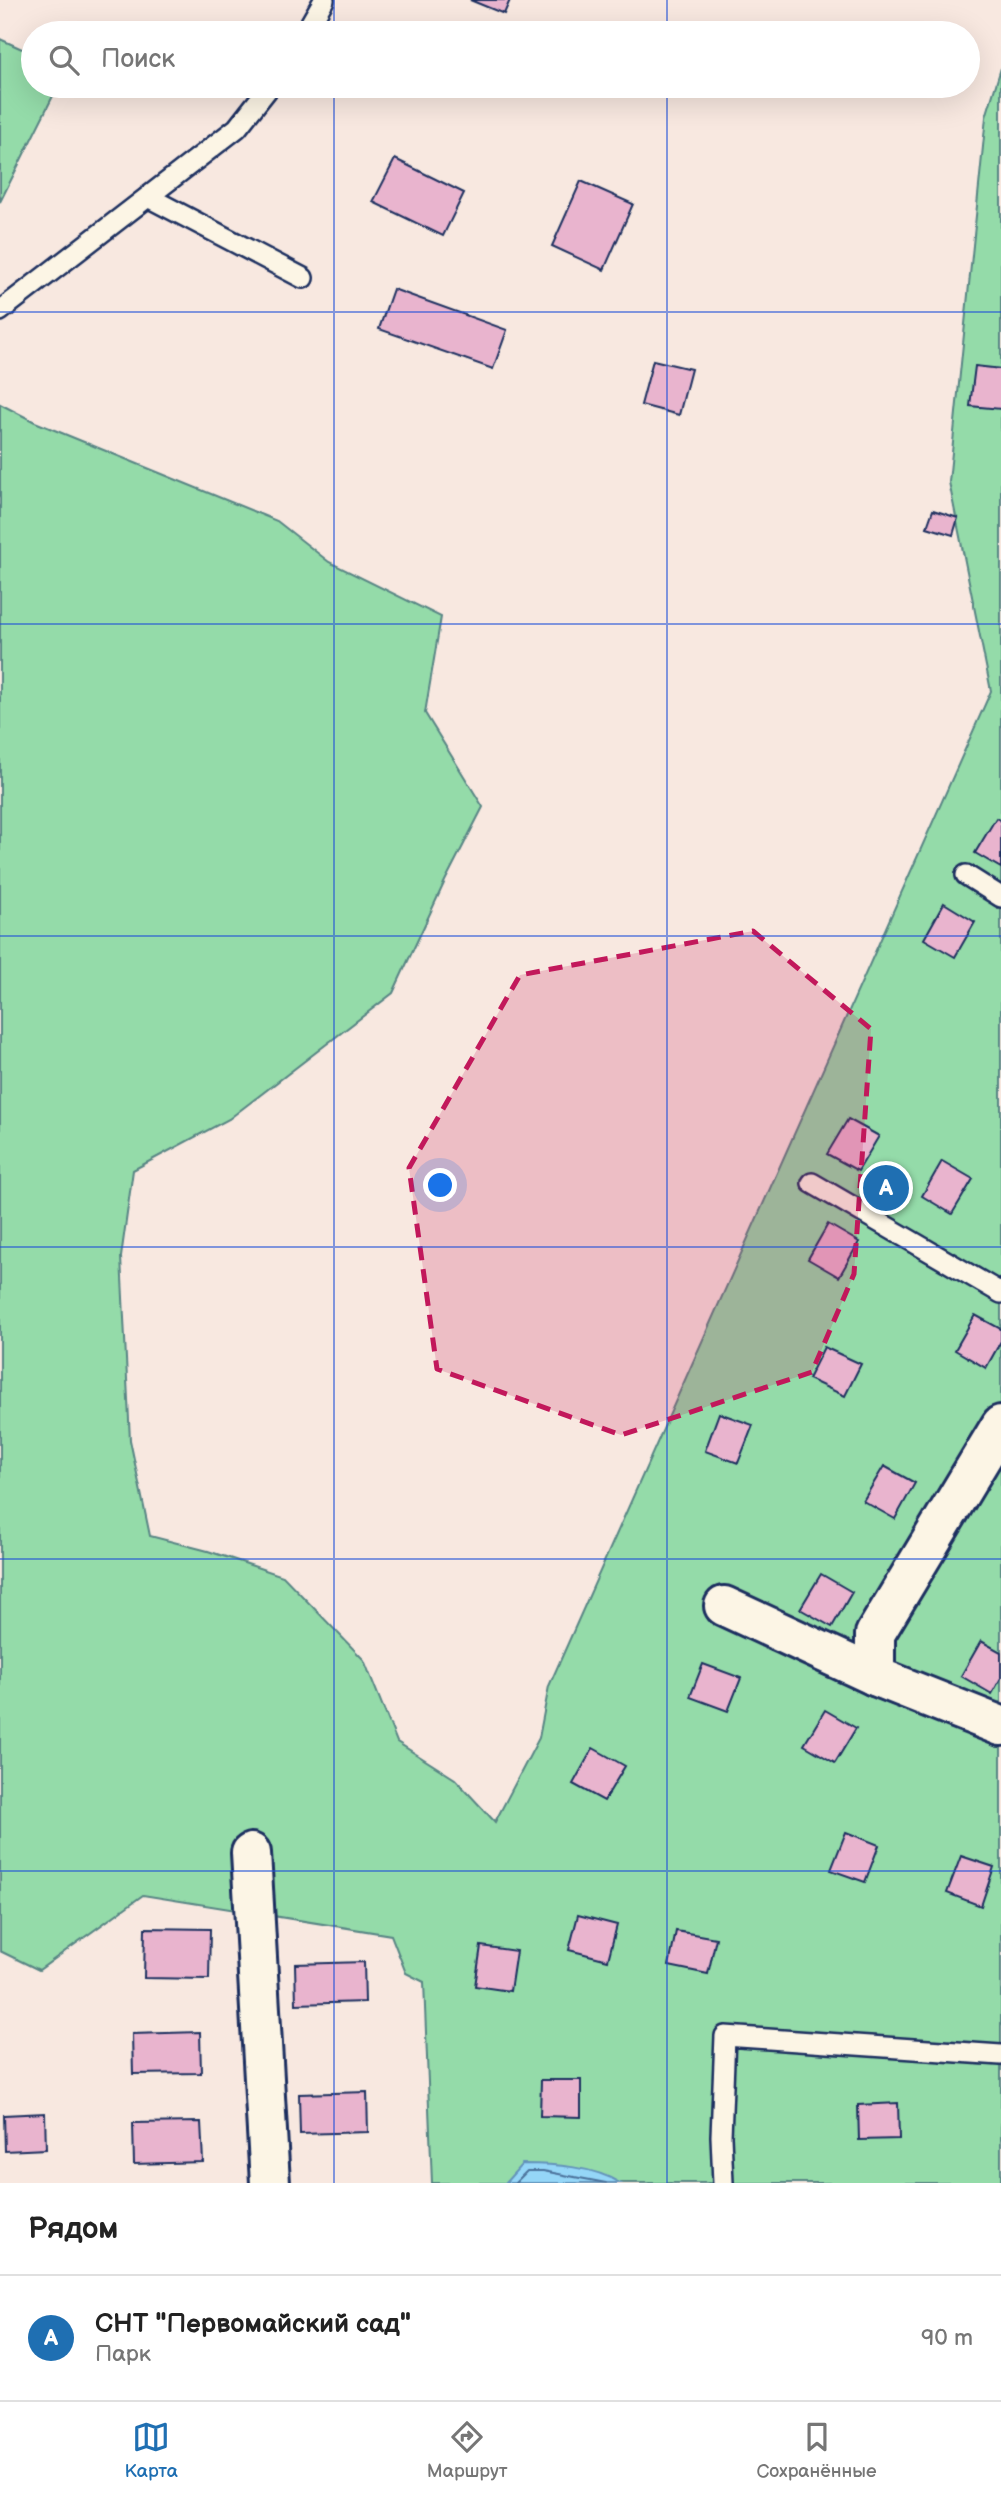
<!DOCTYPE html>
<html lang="ru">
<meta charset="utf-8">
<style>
body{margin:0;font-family:"Balsamiq Sans",sans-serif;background:#f2f2f2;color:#222}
.you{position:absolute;left:441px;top:1186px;width:24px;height:24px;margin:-18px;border:5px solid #fff;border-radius:50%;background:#1a73e8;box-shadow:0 0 0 10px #1a73e833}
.badge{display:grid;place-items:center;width:46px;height:46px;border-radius:50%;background:#1f6fb2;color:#fff;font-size:23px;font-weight:700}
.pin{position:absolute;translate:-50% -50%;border:4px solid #fff;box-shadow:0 2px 7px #0006}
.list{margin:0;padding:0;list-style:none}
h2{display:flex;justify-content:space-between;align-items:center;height:91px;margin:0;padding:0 28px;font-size:30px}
h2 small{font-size:23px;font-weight:400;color:#767676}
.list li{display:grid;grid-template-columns:46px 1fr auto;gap:21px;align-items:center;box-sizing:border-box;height:126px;padding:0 28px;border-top:2px solid #e0e0e0}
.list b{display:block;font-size:26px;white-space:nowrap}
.list p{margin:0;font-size:23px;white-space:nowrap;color:#767676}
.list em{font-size:23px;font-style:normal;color:#767676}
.icon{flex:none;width:38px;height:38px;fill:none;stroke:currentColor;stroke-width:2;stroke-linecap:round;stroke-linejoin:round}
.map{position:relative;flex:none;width:1001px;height:2183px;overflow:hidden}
.search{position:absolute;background:#fff;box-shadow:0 7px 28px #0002;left:21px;right:21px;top:21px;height:77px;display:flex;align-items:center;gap:18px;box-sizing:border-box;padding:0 24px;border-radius:38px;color:#767676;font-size:26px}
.sheet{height:217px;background:#fff}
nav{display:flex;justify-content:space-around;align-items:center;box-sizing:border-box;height:98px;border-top:2px solid #e0e0e0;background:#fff;font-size:19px;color:#767676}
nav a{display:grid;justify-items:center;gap:4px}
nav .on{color:#1f6fb2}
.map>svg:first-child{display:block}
</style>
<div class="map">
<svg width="1001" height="2183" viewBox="0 0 1001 2183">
<rect width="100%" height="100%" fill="#f8e8e0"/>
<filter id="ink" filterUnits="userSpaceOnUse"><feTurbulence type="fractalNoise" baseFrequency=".0143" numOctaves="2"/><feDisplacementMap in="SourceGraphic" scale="14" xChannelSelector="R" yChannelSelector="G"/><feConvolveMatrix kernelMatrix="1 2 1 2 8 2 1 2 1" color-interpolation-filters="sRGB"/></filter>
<g filter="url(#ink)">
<g fill="#94dba9" stroke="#588584" stroke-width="2">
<path d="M0 39 33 54V86H58L0 202Z"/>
<path d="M1001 68V2183H432L424 1982 406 1973 391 1935 143 1895 39 1970 0 1951V404L35 422 277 521 329 562 441 617 425 713 483 807 445 881 393 993 229 1119 133 1170 121 1257 130 1440 150 1536 208 1551 283 1576 364 1660 397 1742 455 1779 495 1822 539 1738 549 1686 991 691 949 482 986 117Z"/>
</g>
<path fill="#95d6f7" stroke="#6493ba" stroke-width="2" d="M522 2164C553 2164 593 2166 620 2183H505Z"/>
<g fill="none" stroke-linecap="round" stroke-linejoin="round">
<path stroke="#4c729b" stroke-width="2" d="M515 2183 527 2171H543L606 2183"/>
</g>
<g fill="#e9b4ce" stroke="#1b2f5e" stroke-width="2">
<path d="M470 0H510L504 14Z"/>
<path d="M395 159 464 193 443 236 373 202Z"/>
<path d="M581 181 633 204 604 270 552 246Z"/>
<path d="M393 289 507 330 493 369 379 329Z"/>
<path d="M653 360 691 369 679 415 641 405Z"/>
<path d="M975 366 1001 369V409L970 406Z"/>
<path d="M933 510 958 518 953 535 927 527Z"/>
<path d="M996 818 1001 821V868L975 853Z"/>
<path d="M944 903 975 922 955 957 924 939Z"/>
<path d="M848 1119 879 1136 858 1171 827 1154Z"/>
<path d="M942 1161 973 1179 952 1214 922 1196Z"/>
<path d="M828 1224 859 1242 839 1277 808 1259Z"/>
<path d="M975 1315 1001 1329V1341L986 1368 955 1350Z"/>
<path d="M824 1347 861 1364 845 1396 808 1379Z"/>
<path d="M719 1413 753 1425 738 1463 705 1451Z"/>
<path d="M884 1466 915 1483 895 1519 863 1501Z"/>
<path d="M821 1574 852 1592 832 1627 800 1609Z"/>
<path d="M981 1641 1001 1652V1678L992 1694 961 1676Z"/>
<path d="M703 1664 741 1678 728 1711 690 1697Z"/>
<path d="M825 1710 856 1728 835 1763 804 1745Z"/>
<path d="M593 1748 625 1766 604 1801 573 1784Z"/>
<path d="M846 1832 879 1845 865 1882 831 1870Z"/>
<path d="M961 1856 994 1867 981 1906 947 1893Z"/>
<path d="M578 1915 617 1925 608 1960 569 1950Z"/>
<path d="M145 1928 210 1929 209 1979 144 1978Z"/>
<path d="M676 1931 716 1938 708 1974 669 1966Z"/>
<path d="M481 1946 516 1951 510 1991 475 1986Z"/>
<path d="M364 1962 365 2002 296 2004 295 1964Z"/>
<path d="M200 2032 201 2073 133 2074 132 2034Z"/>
<path d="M541 2080H581V2117L540 2116Z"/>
<path d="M367 2092 368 2132 300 2134 299 2094Z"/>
<path d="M898 2103 899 2139 859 2140 858 2105Z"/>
<path d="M45 2113 46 2149 5 2151 4 2115Z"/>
<path d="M201 2122 203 2162 134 2164 133 2123Z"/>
</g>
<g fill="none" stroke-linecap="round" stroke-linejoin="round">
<defs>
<g id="lane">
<path d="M305 33 324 0"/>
<path d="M148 197 303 278"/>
<path d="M0 311 237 128 270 86"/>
<path d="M966 875 1001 897"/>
<path d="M812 1183 1001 1293"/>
<path d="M723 2183 721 2136 725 2036 1001 2055"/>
</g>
<g id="street">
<path d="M1001 1425 875 1634V1676L1001 1726"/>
<path d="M724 1606 875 1676"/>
<path d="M251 1853 270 2183"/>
</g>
</defs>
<use href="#lane" stroke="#1b2f5e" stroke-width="24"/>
<use href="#street" stroke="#1b2f5e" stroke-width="44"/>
<use href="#lane" stroke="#fcf5e5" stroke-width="19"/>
<use href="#street" stroke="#fcf5e5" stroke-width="38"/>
</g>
</g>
<path fill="#c2185b" fill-opacity="0.2" stroke="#c2185b" stroke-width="5" stroke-dasharray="14 9" stroke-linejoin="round" d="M753 931 871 1029 854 1274 812 1372 621 1435 437 1369 409 1168 520 975Z"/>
<path fill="none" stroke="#1d4ed8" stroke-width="2" stroke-opacity="0.55" d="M334 0V33M667 0V33M334 86V2183M667 86V2183M0 312H1001M0 624H1001M0 936H1001M0 1247H1001M0 1559H1001M0 1871H1001"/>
</svg>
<div class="you"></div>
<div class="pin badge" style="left:886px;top:1188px">A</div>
<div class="search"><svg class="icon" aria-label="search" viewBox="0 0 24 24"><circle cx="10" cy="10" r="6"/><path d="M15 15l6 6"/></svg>Поиск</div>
</div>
<section class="sheet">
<h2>Рядом<small></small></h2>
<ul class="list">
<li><span class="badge">A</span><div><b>СНТ &quot;Первомайский сад&quot;</b><p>Парк</p></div><em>90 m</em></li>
</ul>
</section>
<nav>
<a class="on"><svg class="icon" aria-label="map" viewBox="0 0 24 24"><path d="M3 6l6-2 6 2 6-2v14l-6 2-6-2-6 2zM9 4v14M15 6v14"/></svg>Карта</a>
<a><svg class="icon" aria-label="directions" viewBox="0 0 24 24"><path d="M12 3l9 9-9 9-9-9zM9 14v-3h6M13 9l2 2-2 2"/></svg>Маршрут</a>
<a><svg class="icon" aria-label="saved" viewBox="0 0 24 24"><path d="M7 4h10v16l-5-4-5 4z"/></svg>Сохранённые</a>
</nav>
